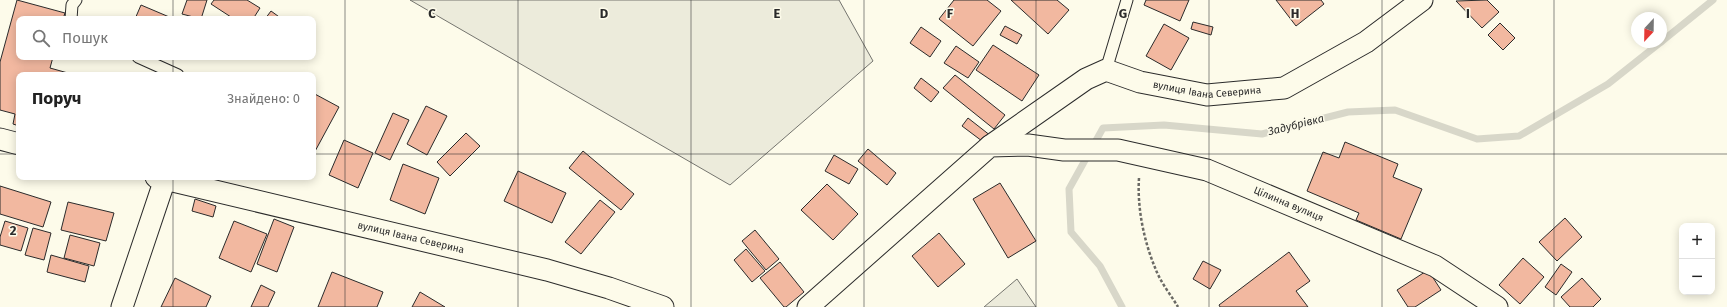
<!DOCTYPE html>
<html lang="uk">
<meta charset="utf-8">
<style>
body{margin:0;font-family:"Fira Sans",sans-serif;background:#f2f2f2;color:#222}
.controls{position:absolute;right:12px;bottom:12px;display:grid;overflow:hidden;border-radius:8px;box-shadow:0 2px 10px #0003}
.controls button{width:36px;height:36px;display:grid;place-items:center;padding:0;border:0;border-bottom:1px solid #e0e0e0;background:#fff;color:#222;font:20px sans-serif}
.compass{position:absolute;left:1631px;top:12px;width:36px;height:36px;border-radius:50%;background:#fff;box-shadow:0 2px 10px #0003;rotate:202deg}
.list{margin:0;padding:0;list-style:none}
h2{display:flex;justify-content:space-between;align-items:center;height:52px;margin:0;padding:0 16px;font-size:17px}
h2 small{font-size:13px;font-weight:400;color:#767676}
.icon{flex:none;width:22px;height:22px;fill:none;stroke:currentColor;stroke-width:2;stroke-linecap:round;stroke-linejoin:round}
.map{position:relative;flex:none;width:1727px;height:307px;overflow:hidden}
.search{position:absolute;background:#fff;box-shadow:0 2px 10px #0003;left:16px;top:16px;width:300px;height:44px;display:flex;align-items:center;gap:10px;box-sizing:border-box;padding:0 14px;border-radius:8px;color:#767676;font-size:15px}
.panel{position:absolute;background:#fff;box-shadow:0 2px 10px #0003;left:16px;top:72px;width:300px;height:108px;border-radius:8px}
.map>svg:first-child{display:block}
</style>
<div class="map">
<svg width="1727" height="307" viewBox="0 0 1727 307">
<rect width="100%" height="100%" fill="#fdfbea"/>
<g fill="#ecebdb" stroke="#74746e">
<path d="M410 0H839L873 61 730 185Z"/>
<path d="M1017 279 1036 307H984Z"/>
</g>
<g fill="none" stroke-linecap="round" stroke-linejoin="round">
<g stroke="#d8d7c9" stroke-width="7">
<path d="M1661 42 1713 0"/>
<path d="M1122 307 1100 266 1071 232 1069 189 1103 128 1164 125 1262 134 1348 112 1395 110 1477 139 1519 136 1608 84 1661 42"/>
</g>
</g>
<g fill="#f2b8a0" stroke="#2b2b2b">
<path d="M17 0 65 13 63 19H19V57H53L50 68 75 75H19V126L13 124 15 114 0 110V62Z"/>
<path d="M187 0H207L201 19 182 14Z"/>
<path d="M214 0H247L260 8 253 19H234L211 4Z"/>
<path d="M954 0H987L1001 11 973 46 939 19Z"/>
<path d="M1011 0H1057L1069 10 1048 34Z"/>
<path d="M1146 0H1189L1180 21 1144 5Z"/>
<path d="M1276 0H1321L1324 4 1296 26Z"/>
<path d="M1487 0 1499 12 1482 28 1456 1Z"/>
<path d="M141 5 174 19H135Z"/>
<path d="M271 11 282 19H265Z"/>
<path d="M1193 22 1213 27 1211 35 1191 29Z"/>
<path d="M1500 23 1515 38 1503 50 1488 35Z"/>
<path d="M1164 24 1189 38 1171 70 1146 56Z"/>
<path d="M1005 26 1022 35 1017 44 1000 35Z"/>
<path d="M921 27 941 41 930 57 910 43Z"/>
<path d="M993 45 1039 75 1022 101 976 70Z"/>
<path d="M956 46 979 62 968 78 944 63Z"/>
<path d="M955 75 1005 115 994 129 943 88Z"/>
<path d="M921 78 939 92 931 102 914 88Z"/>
<path d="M313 93 339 107 313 155Z"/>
<path d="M426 106 447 116 427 155 407 144Z"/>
<path d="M393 113 409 120 390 160 375 153Z"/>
<path d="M968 118 991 136 986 144 962 126Z"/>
<path d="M466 133 480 146 450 176 437 162Z"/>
<path d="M344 140 373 153 358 188 329 175Z"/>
<path d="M1345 142 1398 164 1393 177 1422 189 1401 239 1356 220 1359 213 1307 191 1323 152 1339 158Z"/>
<path d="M868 149 896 173 887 185 858 161Z"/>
<path d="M583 151 634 194 621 210 569 168Z"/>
<path d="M834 155 858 169 849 184 825 171Z"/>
<path d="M403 164 439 178 425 214 390 200Z"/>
<path d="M518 171 566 193 552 223 504 201Z"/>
<path d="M1000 183 1036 241 1008 258 973 199Z"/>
<path d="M827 184 858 214 833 240 801 210Z"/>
<path d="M0 186 51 202 43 227 0 214Z"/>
<path d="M195 199 216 206 213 217 192 211Z"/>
<path d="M600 200 615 212 581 254 565 242Z"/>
<path d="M68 202 114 213 106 241 61 230Z"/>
<path d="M1565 218 1582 237 1557 261 1539 242Z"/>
<path d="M274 219 294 227 277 272 257 264Z"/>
<path d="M5 221 28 228 21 251 0 245V237Z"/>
<path d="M234 221 267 234 251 272 219 258Z"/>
<path d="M33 228 51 233 44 260 25 255Z"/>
<path d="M755 230 779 259 766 270 742 241Z"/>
<path d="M939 233 965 264 938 287 912 256Z"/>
<path d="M70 235 100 243 94 266 64 258Z"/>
<path d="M746 249 765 271 752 282 734 260Z"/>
<path d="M1289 252 1310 281 1296 291 1308 307H1220L1219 305Z"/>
<path d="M51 255 89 266 85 282 47 272Z"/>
<path d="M1523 258 1544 277 1520 304 1499 285Z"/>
<path d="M1203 261 1221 270 1210 289 1193 279Z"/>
<path d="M780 262 804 292 786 307H784L760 278Z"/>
<path d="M1561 264 1572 272 1556 295 1545 287Z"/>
<path d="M1428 270 1441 290 1415 307H1408L1397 290Z"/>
<path d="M332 272 383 292 377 307H318Z"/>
<path d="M175 278 211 296 206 307H161Z"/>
<path d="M1582 278 1601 299 1593 307H1570L1561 297Z"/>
<path d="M261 285 275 292 268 307H251Z"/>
<path d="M420 292 445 307H412Z"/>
</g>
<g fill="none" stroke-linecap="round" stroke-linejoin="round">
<defs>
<g id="service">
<path d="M71 19 72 5 76 0"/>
<path d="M138 57 178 75"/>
<path d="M1106 70 1127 0"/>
</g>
<g id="minor">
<path d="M0 139 19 144"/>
<path id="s1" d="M990 146 1086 79 1106 70 1140 82 1207 95 1284 88 1366 42 1422 0"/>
<path id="s2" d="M156 177 547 270 609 288 663 307"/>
<path d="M122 307 165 179"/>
<path id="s3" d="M808 307 990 146 1028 145 1064 150H1118L1207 170 1435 266 1497 307"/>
</g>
</defs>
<use href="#service" stroke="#2b2b2b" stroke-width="13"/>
<use href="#minor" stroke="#2b2b2b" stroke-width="23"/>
<path stroke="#6a6964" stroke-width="2.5" stroke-dasharray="3 2" stroke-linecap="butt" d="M1139 178C1137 208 1144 242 1156 270 1161 283 1171 295 1178 307"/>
<use href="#service" stroke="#fdfbea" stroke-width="11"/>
<use href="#minor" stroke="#fdfbea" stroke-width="21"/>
</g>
<path fill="none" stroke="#2b2b2b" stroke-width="1" stroke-opacity="0.55" d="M173 0V19M345 0V307M518 0V307M691 0V307M864 0V307M1036 0V307M1209 0V307M1382 0V307M1554 0V307M173 57V75M0 154H19M313 154H1727M173 177V307"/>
<g text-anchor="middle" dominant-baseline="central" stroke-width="3" stroke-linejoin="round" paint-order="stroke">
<g font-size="10" fill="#2b2b2b" stroke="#fdfbea">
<text stroke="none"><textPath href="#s1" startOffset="243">вулиця Івана Северина</textPath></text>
<text stroke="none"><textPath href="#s3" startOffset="551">Цілинна вулиця</textPath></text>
<text stroke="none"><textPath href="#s2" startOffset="262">вулиця Івана Северина</textPath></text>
</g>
<g font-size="11" font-style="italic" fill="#2b2b2b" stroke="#fdfbea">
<text transform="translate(1296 125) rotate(-14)">Задубрівка</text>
</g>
</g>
<g font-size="13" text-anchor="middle" font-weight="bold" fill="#2b2b2b" stroke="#fdfbea" stroke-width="3" stroke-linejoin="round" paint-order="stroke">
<text x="432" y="18">C</text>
<text x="604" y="18">D</text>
<text x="777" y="18">E</text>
<text x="950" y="18">F</text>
<text x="1123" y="18">G</text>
<text x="1295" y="18">H</text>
<text x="1468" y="18">I</text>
<text x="13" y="235">2</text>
</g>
</svg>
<div class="controls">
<button>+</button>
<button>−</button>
</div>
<svg class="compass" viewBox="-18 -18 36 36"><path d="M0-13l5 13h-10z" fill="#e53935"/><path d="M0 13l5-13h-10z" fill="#767676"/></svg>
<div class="search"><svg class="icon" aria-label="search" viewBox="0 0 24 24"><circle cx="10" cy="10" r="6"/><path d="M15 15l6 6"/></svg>Пошук</div>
<section class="panel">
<h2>Поруч<small>Знайдено: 0</small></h2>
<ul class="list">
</ul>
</section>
</div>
